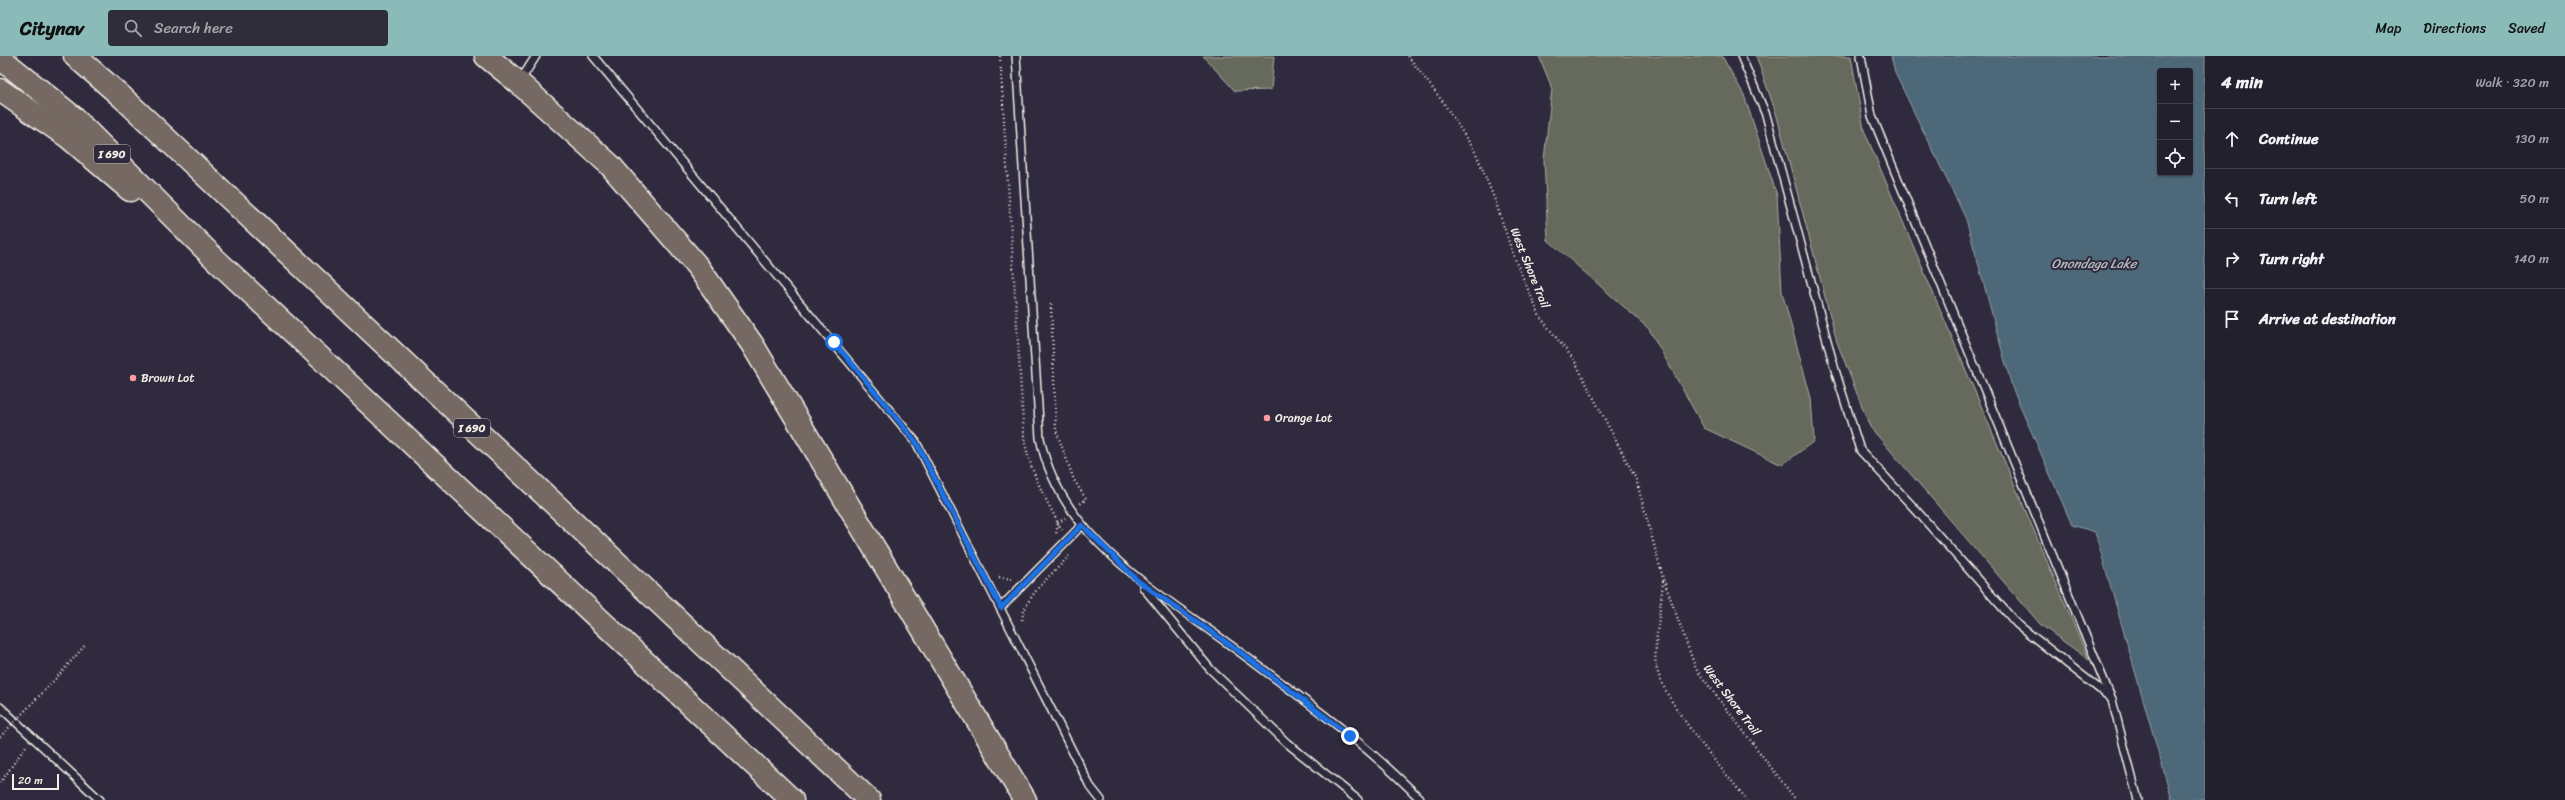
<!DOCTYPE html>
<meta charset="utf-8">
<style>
body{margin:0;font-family:Sriracha,sans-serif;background:#2f2d3a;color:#f1f3f6}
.controls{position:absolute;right:12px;top:12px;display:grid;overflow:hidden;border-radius:4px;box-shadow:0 1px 3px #0004}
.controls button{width:36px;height:36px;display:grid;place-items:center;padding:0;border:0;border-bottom:1px solid #403e4a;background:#23202e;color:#f1f3f6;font:20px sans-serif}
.scale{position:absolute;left:12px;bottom:10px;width:47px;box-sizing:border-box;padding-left:4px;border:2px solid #f4f1e8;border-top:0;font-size:11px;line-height:14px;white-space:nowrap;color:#f4f1e8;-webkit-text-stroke:3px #2f2a3d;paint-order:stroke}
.stop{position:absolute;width:12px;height:12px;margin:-9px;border:3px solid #1a73e8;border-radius:50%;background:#fff}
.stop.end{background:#1a73e8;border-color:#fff;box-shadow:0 1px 4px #0008}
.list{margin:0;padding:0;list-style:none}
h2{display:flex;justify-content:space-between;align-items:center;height:52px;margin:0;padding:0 16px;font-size:17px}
h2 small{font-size:13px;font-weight:400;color:#a3a3aa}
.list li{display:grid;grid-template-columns:26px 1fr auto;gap:12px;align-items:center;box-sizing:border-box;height:60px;padding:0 16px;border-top:1px solid #403e4a}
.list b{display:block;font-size:15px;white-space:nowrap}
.list em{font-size:13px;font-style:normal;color:#a3a3aa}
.icon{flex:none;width:22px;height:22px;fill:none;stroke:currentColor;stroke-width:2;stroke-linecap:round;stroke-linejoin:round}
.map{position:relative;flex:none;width:2205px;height:744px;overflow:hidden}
header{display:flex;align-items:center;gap:24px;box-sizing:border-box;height:56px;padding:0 20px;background:#8bbbb9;color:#111}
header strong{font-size:19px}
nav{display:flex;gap:22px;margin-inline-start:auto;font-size:14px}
.search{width:280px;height:36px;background:#2f2d3a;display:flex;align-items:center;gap:10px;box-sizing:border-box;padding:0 14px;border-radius:4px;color:#a3a3aa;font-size:15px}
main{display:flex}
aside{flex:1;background:#23202e}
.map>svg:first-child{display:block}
</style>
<header>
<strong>Citynav</strong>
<div class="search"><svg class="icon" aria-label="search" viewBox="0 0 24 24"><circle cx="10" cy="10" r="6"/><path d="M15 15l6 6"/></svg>Search here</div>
<nav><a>Map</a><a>Directions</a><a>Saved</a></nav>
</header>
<main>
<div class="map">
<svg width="2205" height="744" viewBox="0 0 2205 744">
<rect width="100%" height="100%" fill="#2f2a3d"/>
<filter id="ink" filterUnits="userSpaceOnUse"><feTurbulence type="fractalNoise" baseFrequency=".025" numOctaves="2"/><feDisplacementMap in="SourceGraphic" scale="8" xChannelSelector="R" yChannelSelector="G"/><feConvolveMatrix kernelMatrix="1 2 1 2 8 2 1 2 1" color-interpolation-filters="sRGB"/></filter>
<g filter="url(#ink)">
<g fill="#666a5d" stroke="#adaea2">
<path d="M1203 0H1274L1271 34 1235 35Z"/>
<path d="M1539 0H1722L1744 39 1777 139 1782 236 1811 342 1814 385 1782 409 1704 372 1649 273 1548 184 1544 104 1552 32Z"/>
<path d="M1756 0H1851L1864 74 2089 604 2041 569 1870 371 1837 286 1776 57Z"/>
</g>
<path fill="#4e6778" stroke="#909ea5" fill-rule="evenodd" d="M1891 0H2205V744H2172L2095 476 2072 469 2012 331 1966 163 1895 17ZM2160 15H2190V117H2160Z"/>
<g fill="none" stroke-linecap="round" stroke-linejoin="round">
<defs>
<g id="lane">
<path d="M593 0 916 386 1090 730 1101 744"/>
<path d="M1016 0 1040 382C1061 486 1163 538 1241 597 1303 643 1367 688 1421 744"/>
<path d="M1741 0 1766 59 1835 314 1860 394 1915 453 2017 568 2112 643"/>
<path d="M1861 0 1872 60 2112 644 2138 744"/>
<path d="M520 25 536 0"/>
<path d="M1143 531 1210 613 1287 687 1358 744"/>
<path d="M1001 551 1082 469"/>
<path d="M0 651 100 744"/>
</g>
<g id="highway">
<path d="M75 0 122 41 869 744"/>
<path d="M486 0 519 27 610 109 698 211 752 288 1025 744"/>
<path d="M0 2 73 61 215 203 792 744"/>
<path d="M0 34 68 81 130 134"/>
</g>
</defs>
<use href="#lane" stroke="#f4f1e8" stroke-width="10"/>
<use href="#highway" stroke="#f4f1e8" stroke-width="25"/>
<g stroke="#f4f1e8" stroke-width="2.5" stroke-dasharray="1 3" stroke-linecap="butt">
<path d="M1000 0 1024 382C1031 418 1042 435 1058 467L1056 479"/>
<path d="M1408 0 1443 46 1476 97 1496 147 1514 201 1540 261 1574 304 1636 423 1663 522 1696 613 1796 744"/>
<path d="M1051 248 1056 374 1074 424 1086 443 1080 448"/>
<path d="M1062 474 1058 467 1065 462"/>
<path d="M999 521 1012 523"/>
<path d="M1663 525C1662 542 1653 597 1656 610 1665 649 1721 711 1747 744"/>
<path d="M1022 564C1025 539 1053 518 1069 500"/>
<path d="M60 618 86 588"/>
<path d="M0 727 26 690"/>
</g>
<use href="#lane" stroke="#2f2a3d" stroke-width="7"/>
<use href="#highway" stroke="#766964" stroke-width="22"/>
<path stroke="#f4f1e8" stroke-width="2.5" stroke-dasharray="1 3" stroke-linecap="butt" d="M0 681 60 618"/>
</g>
</g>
<g fill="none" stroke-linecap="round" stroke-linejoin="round" filter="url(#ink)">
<path stroke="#1a73e8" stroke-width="5" d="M834 286 916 386 1001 552 1082 469 1138 525 1240 596 1350 680"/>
</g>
<g fill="#ff9aa2" stroke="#2f2a3d" stroke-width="1.5">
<circle cx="133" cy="322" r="4"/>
<circle cx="1267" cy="362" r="4"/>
</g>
<g text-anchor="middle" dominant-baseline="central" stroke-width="4" stroke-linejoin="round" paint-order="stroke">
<g fill="#2f2a3d" stroke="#b9b5b5" stroke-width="1">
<rect x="94" y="89" width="36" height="18" rx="3"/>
<rect x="454" y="363" width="36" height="18" rx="3"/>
</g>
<g font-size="11" font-weight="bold" fill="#f4f1e8">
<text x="112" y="98">I 690</text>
<text x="472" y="372">I 690</text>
</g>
<g font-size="12" fill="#f4f1e8" stroke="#2f2a3d">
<text transform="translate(1530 212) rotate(68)">West Shore Trail</text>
<text transform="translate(1732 644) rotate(53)">West Shore Trail</text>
</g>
<g font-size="12" fill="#f4f1e8" stroke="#2f2a3d" text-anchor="start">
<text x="141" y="322">Brown Lot</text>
<text x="1275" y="362">Orange Lot</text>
</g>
<g font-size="13" font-style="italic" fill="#b2babb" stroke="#2f2a3d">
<text x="2094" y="207">Onondaga Lake</text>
</g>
</g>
</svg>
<div class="controls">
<button>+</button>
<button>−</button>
<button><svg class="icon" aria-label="locate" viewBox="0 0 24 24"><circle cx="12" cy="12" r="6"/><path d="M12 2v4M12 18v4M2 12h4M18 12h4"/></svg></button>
</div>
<div class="scale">20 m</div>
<div class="stop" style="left:834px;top:286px"></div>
<div class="stop end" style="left:1350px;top:680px"></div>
</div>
<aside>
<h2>4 min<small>Walk · 320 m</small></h2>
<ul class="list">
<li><svg class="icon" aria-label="ahead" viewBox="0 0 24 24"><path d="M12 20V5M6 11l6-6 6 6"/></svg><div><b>Continue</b></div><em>130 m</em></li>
<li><svg class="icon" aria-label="left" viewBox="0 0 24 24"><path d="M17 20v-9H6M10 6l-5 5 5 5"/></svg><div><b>Turn left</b></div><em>50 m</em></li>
<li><svg class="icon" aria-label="right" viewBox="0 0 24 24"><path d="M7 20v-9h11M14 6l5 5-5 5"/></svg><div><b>Turn right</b></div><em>140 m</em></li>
<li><svg class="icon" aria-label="arrive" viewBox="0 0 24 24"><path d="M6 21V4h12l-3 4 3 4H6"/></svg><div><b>Arrive at destination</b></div></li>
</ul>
</aside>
</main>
